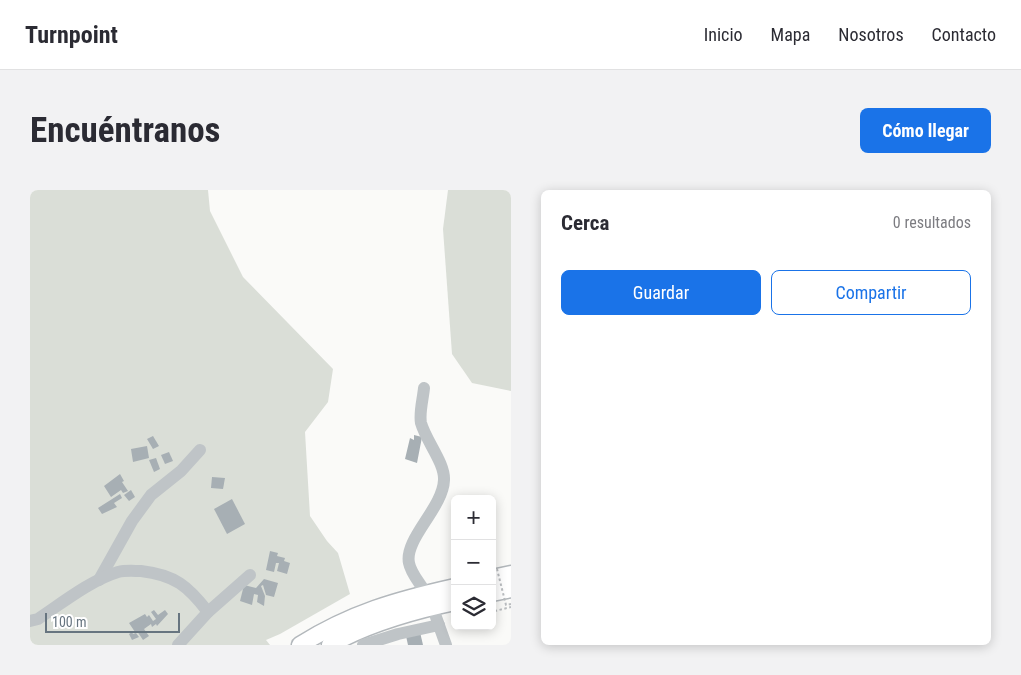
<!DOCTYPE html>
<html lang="es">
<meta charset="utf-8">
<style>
body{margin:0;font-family:"Roboto Condensed",sans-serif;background:#f2f2f3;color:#2b2b33}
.controls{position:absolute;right:15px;bottom:15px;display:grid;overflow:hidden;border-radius:8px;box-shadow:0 2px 12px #0003}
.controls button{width:45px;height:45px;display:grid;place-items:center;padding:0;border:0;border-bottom:1px solid #e1e1e2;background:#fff;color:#2b2b33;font:25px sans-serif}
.scale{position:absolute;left:15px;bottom:12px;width:135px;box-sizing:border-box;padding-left:5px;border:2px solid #677580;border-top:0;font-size:14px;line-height:18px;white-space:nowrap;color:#677580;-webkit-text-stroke:4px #fff;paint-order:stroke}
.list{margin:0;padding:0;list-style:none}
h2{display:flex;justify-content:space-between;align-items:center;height:65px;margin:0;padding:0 20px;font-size:21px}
h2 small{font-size:16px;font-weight:400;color:#7c7c81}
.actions{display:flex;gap:10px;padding:15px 20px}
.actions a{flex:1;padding:11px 0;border:1px solid #1a73e8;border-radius:8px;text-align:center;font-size:18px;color:#1a73e8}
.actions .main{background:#1a73e8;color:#fff}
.icon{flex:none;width:28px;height:28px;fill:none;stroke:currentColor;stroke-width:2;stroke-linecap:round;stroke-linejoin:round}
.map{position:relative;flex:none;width:481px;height:455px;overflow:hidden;border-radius:8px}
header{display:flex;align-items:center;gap:30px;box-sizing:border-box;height:70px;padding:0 25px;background:#fff;border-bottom:1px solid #e1e1e2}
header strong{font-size:24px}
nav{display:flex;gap:28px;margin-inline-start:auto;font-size:18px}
.intro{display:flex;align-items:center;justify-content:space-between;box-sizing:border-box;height:120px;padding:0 30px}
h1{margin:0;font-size:35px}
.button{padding:12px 22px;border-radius:8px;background:#1a73e8;color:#fff;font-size:18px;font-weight:700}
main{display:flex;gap:30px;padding:0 30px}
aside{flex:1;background:#fff;border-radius:8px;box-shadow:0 2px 12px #0003}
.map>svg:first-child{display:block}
</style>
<header>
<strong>Turnpoint</strong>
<nav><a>Inicio</a><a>Mapa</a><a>Nosotros</a><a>Contacto</a></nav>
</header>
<div class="intro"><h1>Encuéntranos</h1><a class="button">Cómo llegar</a></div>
<main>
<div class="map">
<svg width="481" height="455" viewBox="0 0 481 455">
<rect width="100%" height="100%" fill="#fafaf8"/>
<g fill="#daded7">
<path d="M0 0H178L180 21 213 87 303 179 298 212 275 242 280 326 297 351 308 363 320 404 250 444 236 450 240 455H0Z"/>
<path d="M418 0H481V201L442 193 422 164 413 39Z"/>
</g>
<g fill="#a7afb4">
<path d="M384 245 392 247 387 273 375 269 380 248 384 250Z"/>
<path d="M123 246 129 256 123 259 117 249Z"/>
<path d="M117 256 119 268 103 272 101 259Z"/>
<path d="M139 262 143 271 135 274 131 265Z"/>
<path d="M126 268 130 279 124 282 119 270Z"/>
<path d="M90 284 94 291 92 292 98 301 93 303 91 300 81 307 74 296Z"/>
<path d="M182 287 195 288 193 299 181 298Z"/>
<path d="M101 300 105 307 99 311 94 305Z"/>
<path d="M90 304 92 308 84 313 87 317 72 324 68 318Z"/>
<path d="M202 309 215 334 197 344 184 319Z"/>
<path d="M240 361 248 363 247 366 255 368 254 371 260 373 257 384 247 381 249 373H246L244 382 236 380Z"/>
<path d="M234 389 248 393 244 407 236 405 233 395 231 396 235 406 234 416 227 412 228 405 224 404 222 415 210 411 214 395 226 398Z"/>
<path d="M124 420 128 425 135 420 138 424 127 436 126 434 122 437 121 434 114 439 119 446 113 450 107 441 105 442 99 433 115 424 117 427 119 425 123 431 126 429 121 422Z"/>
<path d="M102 442 103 444 106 443 109 447 102 450 99 444Z"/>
<path d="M390 442 393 455H378L376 446Z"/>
</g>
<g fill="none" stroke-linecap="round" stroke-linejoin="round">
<defs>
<g id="major">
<path d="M462 388 481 384"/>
<path d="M462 403 481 399"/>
<path d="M270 455C321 423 367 410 425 397"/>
<path d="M300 455C339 433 382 421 425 412"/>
</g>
</defs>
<use href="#major" stroke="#b3b8bc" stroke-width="19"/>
<path stroke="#babdc0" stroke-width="2" stroke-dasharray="2.5 2.5" stroke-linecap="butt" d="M463 416 465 421 481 417"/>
<g stroke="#bfc4c7" stroke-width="12">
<path d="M394 198C393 209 389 223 391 233 396 251 415 273 414 290 413 318 374 349 379 373 381 384 391 394 396 404"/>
<path d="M69 390 102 331 121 305 151 281 170 260"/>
<path d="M406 427 416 455"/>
<path d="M0 431 8 429C32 413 61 390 88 382 96 380 104 381 111 381 145 385 158 396 178 422"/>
<path d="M148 455 178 422 220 385"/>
<path d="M333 455 368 444 409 435"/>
</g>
<use href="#major" stroke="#fff" stroke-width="16"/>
<path stroke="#babdc0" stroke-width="2" stroke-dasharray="2.5 2.5" stroke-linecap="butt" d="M462 380 467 379 476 415 481 414"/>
</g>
</svg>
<div class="controls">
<button>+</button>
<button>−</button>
<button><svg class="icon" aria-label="layers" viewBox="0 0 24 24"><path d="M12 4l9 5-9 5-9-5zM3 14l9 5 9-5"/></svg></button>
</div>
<div class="scale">100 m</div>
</div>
<aside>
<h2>Cerca<small>0 resultados</small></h2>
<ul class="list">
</ul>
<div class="actions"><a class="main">Guardar</a><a>Compartir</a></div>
</aside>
</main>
